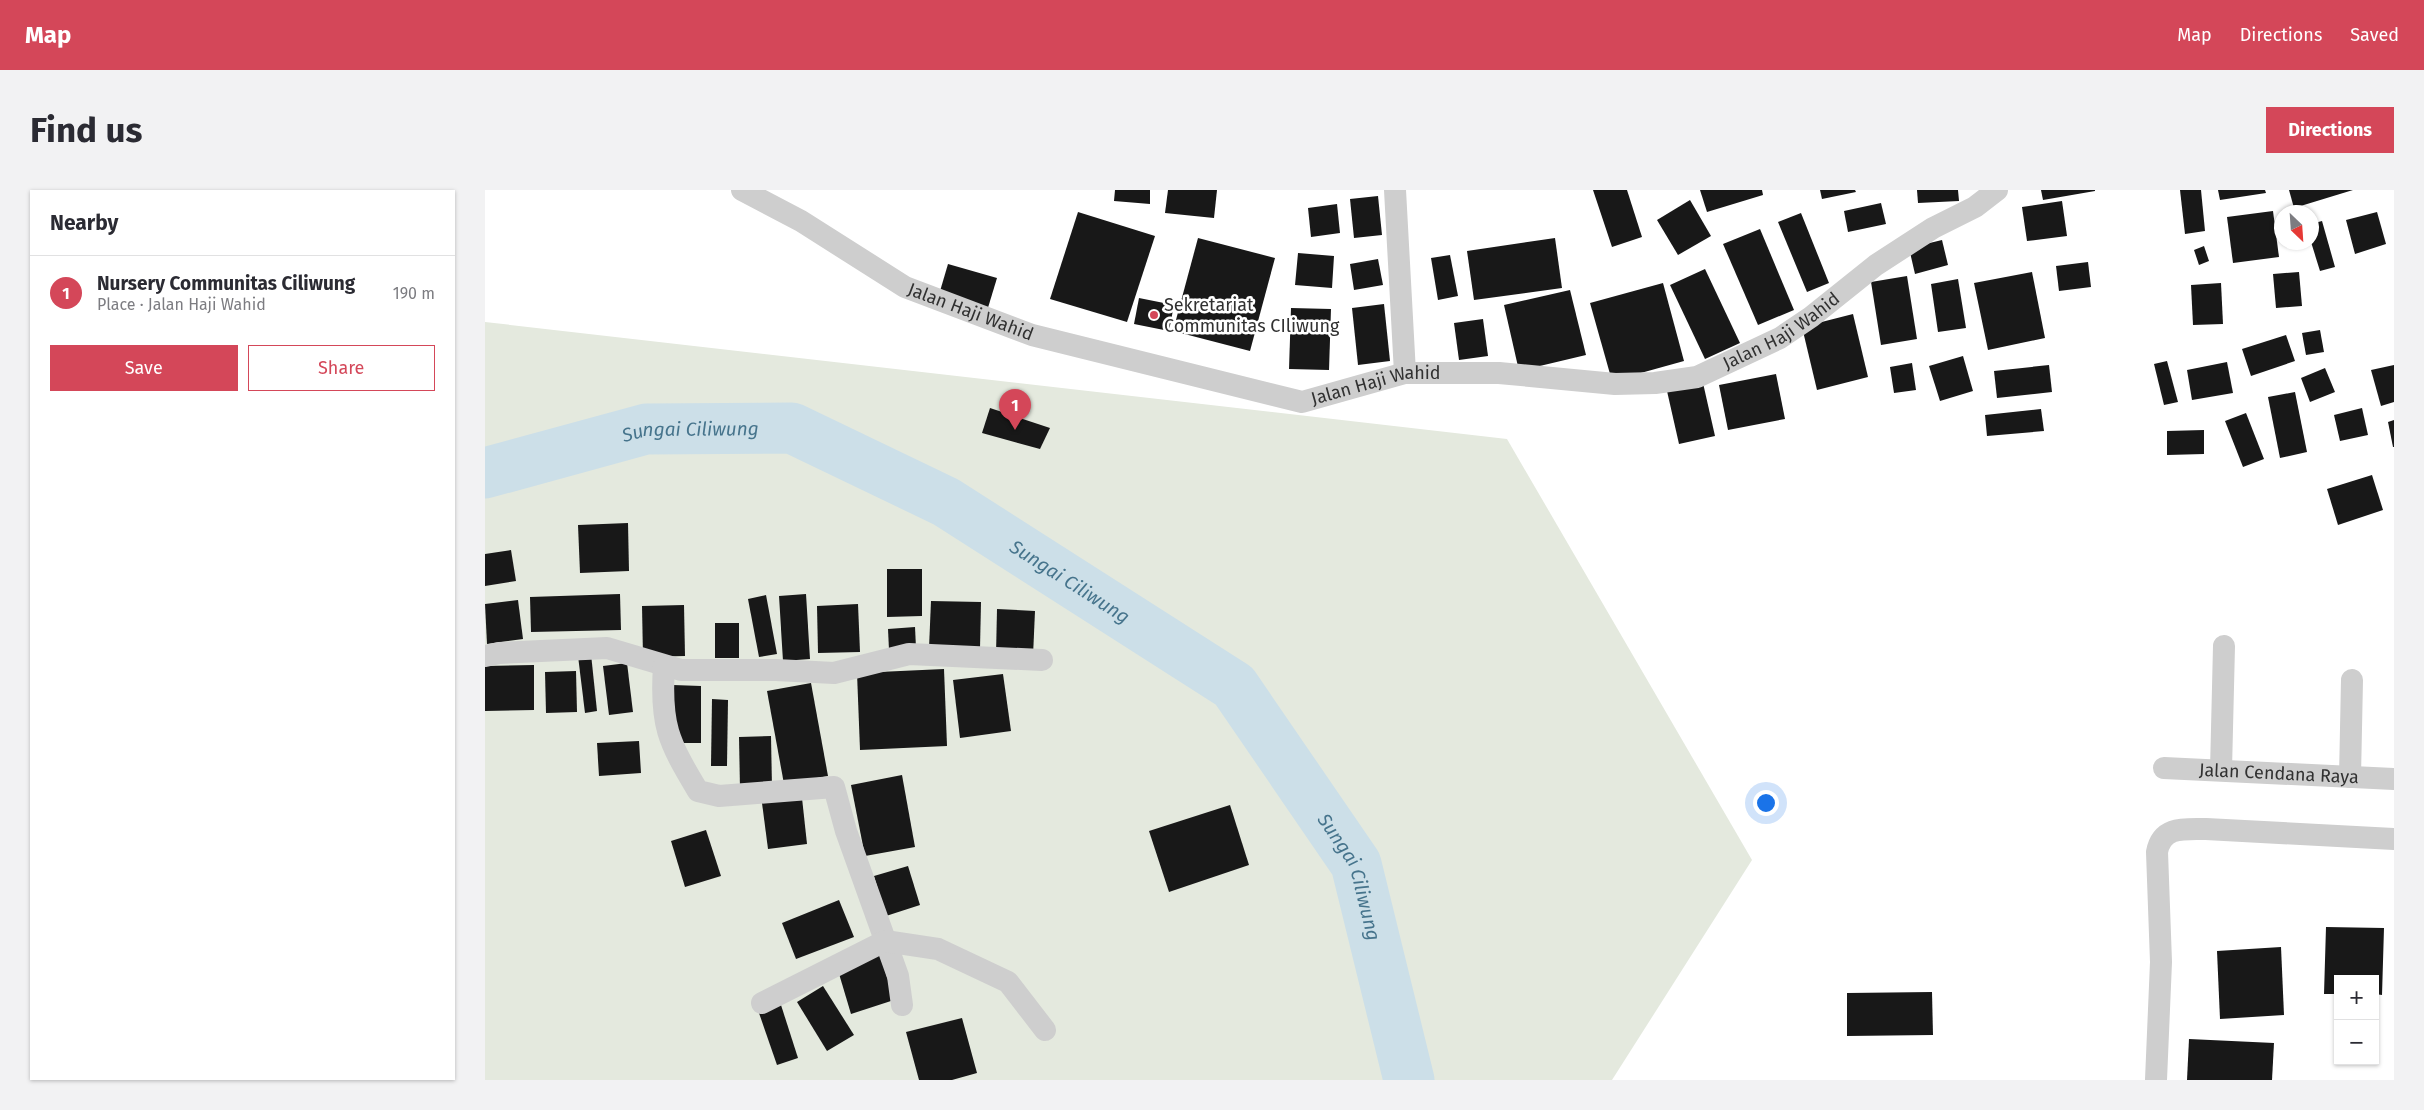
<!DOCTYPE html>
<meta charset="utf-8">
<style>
body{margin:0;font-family:"Fira Sans",sans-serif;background:#f2f2f3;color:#2b2b33}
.controls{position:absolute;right:15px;bottom:15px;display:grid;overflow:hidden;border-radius:0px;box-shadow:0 1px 4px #0004}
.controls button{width:45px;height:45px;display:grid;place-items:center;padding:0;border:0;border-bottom:1px solid #e1e1e2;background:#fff;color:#2b2b33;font:25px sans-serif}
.compass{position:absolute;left:1789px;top:15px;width:45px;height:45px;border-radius:50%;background:#fff;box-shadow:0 1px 4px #0004;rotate:155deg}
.you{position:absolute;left:1280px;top:612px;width:18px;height:18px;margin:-12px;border:4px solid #fff;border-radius:50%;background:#1a73e8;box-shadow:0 0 0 8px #1a73e833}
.badge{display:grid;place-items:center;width:32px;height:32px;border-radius:50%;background:#d44759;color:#fff;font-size:16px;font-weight:700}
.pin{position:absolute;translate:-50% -41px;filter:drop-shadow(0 1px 2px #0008)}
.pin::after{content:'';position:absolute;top:26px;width:18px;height:15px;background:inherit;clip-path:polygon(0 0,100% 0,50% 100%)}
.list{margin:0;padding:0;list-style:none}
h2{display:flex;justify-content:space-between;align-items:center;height:65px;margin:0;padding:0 20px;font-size:21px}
h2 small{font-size:16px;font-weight:400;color:#7c7c81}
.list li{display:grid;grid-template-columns:32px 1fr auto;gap:15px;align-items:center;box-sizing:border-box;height:75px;padding:0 20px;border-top:1px solid #e1e1e2}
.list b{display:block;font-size:19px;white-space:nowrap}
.list p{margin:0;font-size:16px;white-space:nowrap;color:#7c7c81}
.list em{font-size:16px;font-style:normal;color:#7c7c81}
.actions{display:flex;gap:10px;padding:15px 20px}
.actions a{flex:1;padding:11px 0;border:1px solid #d44759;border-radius:0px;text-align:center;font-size:18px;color:#d44759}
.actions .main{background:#d44759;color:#fff}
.map{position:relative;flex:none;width:1909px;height:890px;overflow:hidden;border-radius:0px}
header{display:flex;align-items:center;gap:30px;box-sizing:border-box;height:70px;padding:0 25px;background:#d44759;color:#fff}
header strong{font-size:24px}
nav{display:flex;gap:28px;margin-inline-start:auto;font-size:18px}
.intro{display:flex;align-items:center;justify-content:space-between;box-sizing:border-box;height:120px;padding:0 30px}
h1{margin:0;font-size:35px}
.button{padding:12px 22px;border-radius:0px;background:#d44759;color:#fff;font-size:18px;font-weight:700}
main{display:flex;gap:30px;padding:0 30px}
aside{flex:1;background:#fff;border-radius:0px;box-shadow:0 1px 4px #0004}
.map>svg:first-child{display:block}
</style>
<header>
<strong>Map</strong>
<nav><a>Map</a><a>Directions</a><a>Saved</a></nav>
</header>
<div class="intro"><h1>Find us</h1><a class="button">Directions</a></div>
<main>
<aside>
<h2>Nearby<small></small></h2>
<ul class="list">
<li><span class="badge">1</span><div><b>Nursery Communitas Ciliwung</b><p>Place · Jalan Haji Wahid</p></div><em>190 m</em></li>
</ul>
<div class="actions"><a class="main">Save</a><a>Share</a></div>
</aside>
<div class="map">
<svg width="1909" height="890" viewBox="0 0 1909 890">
<rect width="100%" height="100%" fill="#fff"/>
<path fill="#e4e9de" d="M0 132 1022 249 1267 670 1127 890H0Z"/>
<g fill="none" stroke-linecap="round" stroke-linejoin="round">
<path stroke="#ccdfe8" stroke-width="51" id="s1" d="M0 283 161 239 307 238 461 312 749 496 871 674 924 890"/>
</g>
<g fill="#181818">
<path d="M630 0H665V14L629 11Z"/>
<path d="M683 0H732L729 28 680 23Z"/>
<path d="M1108 0H1142L1157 47 1127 57Z"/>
<path d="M1215 0H1277L1278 5 1222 22Z"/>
<path d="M1335 0H1370L1371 2 1337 9Z"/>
<path d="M1432 0H1473L1474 11 1433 13Z"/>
<path d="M1556 0H1610V1L1558 10Z"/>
<path d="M1695 0H1716L1720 41 1700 44Z"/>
<path d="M1733 0H1780L1781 3 1735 10Z"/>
<path d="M1804 0H1868L1809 18Z"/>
<path d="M893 6 897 45 869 48 865 9Z"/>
<path d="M1205 10 1226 46 1193 65 1172 30Z"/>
<path d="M1577 11 1582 46 1542 51 1537 17Z"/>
<path d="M1396 13 1401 34 1363 42 1359 21Z"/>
<path d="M852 14 855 43 826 47 823 18Z"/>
<path d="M1788 21 1794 67 1748 73 1742 27Z"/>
<path d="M593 22 670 46 642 132 565 109Z"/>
<path d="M1892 22 1901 54 1870 64 1861 30Z"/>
<path d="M1316 23 1344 93 1322 102 1293 32Z"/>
<path d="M1837 31 1850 77 1835 81 1826 52V34Z"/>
<path d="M1275 39 1309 120 1273 135 1238 54Z"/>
<path d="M713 48 790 68 765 161 688 141Z"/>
<path d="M1070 48 1077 98 989 110 982 61Z"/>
<path d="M1457 50 1463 75 1430 84 1424 58Z"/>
<path d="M1719 56 1724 71 1714 75 1709 60Z"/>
<path d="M813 63 849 66 847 98 810 95Z"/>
<path d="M965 65 973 106 953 110 946 68Z"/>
<path d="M893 69 898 95 869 100 865 74Z"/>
<path d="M1603 72 1606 97 1574 101 1571 76Z"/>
<path d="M463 74 512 88 502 121 453 108Z"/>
<path d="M1220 79 1255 153 1220 169 1185 95Z"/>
<path d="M1547 82 1560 148 1503 160 1489 93Z"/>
<path d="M1814 82 1817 116 1791 118 1788 84Z"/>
<path d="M1422 86 1432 149 1396 155 1386 92Z"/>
<path d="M1473 89 1481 138 1453 142 1446 94Z"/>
<path d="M1178 93 1199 171 1127 191 1105 113Z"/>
<path d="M1736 93 1738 134 1708 135 1706 95Z"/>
<path d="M1085 100 1101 165 1034 181 1019 115Z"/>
<path d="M654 108 689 115 684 141 649 134Z"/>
<path d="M899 114 905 171 873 175 867 118Z"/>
<path d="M806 118 846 119 844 180 804 179Z"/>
<path d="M1368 124 1383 187 1332 200 1317 137Z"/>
<path d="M998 129 1003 166 974 170 969 133Z"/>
<path d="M1835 140 1839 162 1821 165 1817 143Z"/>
<path d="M1801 145 1810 171 1766 186 1757 159Z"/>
<path d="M1478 166 1488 201 1455 211 1444 176Z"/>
<path d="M1682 171 1693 212 1679 215 1669 174Z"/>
<path d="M1742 172 1748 203 1707 210 1702 180Z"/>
<path d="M1427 173 1431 200 1409 203 1405 177Z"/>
<path d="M1564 175 1567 202 1512 208 1509 181Z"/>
<path d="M1909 175V212L1896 216 1886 180Z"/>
<path d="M1840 178 1850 202 1825 212 1816 188Z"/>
<path d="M1291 184 1300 229 1243 240 1234 195Z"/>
<path d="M1218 193 1230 246 1194 254 1182 201Z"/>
<path d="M1810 202 1822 262 1795 268 1783 207Z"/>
<path d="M505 218 565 238 555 259 497 243Z"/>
<path d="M1877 218 1883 245 1855 251 1849 225Z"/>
<path d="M1556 219 1559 241 1502 246 1500 225Z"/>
<path d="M1761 223 1779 269 1758 277 1740 231Z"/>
<path d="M1909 230V257H1908L1903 232Z"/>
<path d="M1719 240V264L1682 265V241Z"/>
<path d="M1887 285 1898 320 1853 335 1842 299Z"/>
<path d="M143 333 144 381 95 383 93 335Z"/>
<path d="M26 360 31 391 0 396V364Z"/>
<path d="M402 379H437V426L402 427Z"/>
<path d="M135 404 136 440 46 442 45 407Z"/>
<path d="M321 404 325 469 298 471 294 406Z"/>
<path d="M281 405 292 464 274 467 263 409Z"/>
<path d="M33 410 38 449 2 454 0 414Z"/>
<path d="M446 411 496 412 495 459 444 458Z"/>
<path d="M373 414 375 462 333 463 332 416Z"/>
<path d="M199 415 200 466 158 467 157 416Z"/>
<path d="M512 419 550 421 548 466 511 465Z"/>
<rect x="230" y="433" width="24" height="35"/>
<path d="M430 437 431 458 404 460 403 439Z"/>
<path d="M106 464 112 521 100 523 93 466Z"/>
<path d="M142 473 148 522 124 525 118 476Z"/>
<path d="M49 475V520L0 521V476Z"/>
<path d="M459 479 462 556 375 560 372 483Z"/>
<path d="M91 481 92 522 61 523 60 482Z"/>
<path d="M518 484 526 541 475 548 468 490Z"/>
<path d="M326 493 343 586 299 594 282 501Z"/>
<path d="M188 495 216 496V553H188Z"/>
<path d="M227 509 243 510 242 576H226Z"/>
<path d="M286 546 287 598 255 599 254 547Z"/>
<path d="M154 551 156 583 114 586 112 553Z"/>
<path d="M417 585 430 657 380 666 366 595Z"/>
<path d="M317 608 322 654 283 659 277 613Z"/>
<path d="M745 615 764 675 684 702 664 641Z"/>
<path d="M221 640 236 686 200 697 186 651Z"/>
<path d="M423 676 435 715 401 726 389 686Z"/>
<path d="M354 710 369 747 311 769 297 733Z"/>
<path d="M1841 737 1899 738 1897 805 1890 804V789H1853V804H1839Z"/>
<path d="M1796 757 1799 825 1735 829 1732 761Z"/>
<path d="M395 764 409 810 366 824 352 777Z"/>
<path d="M338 796 369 845 342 861 312 812Z"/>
<path d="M1447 802 1448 845 1362 846V803Z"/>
<path d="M296 815 313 868 292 875 274 823Z"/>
<path d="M477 828 492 883 467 890H434L421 842Z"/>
<path d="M1704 849 1789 853 1787 890H1702Z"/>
</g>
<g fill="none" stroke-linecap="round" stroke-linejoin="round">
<g stroke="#cecece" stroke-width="22">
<path id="s2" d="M257 0 316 31 420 97 547 145 817 212 920 183H1014L1130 194 1170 193 1212 187 1295 148 1326 127 1391 75 1448 38 1490 17 1512 0"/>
<path d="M910 0 920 183"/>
<path d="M0 466 14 463 122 458 196 480H291L349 483 424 464 557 470"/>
<path d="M179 476C175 535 183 551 213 601L234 606 349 597 361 641 413 786 417 815"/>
<path id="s3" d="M1679 578 1909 589"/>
<path d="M1736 580 1739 456"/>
<path d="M1865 587 1867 490"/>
<path d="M277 813 400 751 453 759 523 792 560 840"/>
<path d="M1671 890 1676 772 1672 662C1677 636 1699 639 1721 639L1909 649"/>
</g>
</g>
<circle fill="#d44759" stroke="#fff" stroke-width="2" cx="669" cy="125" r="5"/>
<g text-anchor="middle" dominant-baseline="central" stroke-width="5" stroke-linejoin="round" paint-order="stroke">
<g font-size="18" fill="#313131" stroke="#fff" text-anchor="start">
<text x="679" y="115">Sekretariat<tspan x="679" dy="21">Communitas CIliwung</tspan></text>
</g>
<g font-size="18" fill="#313131" stroke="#fff">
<text stroke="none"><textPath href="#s2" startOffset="260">Jalan Haji Wahid</textPath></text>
<text stroke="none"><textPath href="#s2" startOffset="1100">Jalan Haji Wahid</textPath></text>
<text stroke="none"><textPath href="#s2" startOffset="680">Jalan Haji Wahid</textPath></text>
<text stroke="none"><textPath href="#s3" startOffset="115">Jalan Cendana Raya</textPath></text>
</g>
<g font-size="19" font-style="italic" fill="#46748c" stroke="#fff">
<text stroke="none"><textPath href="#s1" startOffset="211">Sungai Ciliwung</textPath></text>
<text stroke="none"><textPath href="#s1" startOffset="631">Sungai Ciliwung</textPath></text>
<text stroke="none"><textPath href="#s1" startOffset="1051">Sungai Ciliwung</textPath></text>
</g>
</g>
</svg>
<div class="controls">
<button>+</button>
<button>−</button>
</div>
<svg class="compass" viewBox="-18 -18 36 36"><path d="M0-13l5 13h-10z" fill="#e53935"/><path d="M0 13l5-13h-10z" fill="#7c7c81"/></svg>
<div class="you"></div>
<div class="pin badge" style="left:530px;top:240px">1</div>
</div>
</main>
